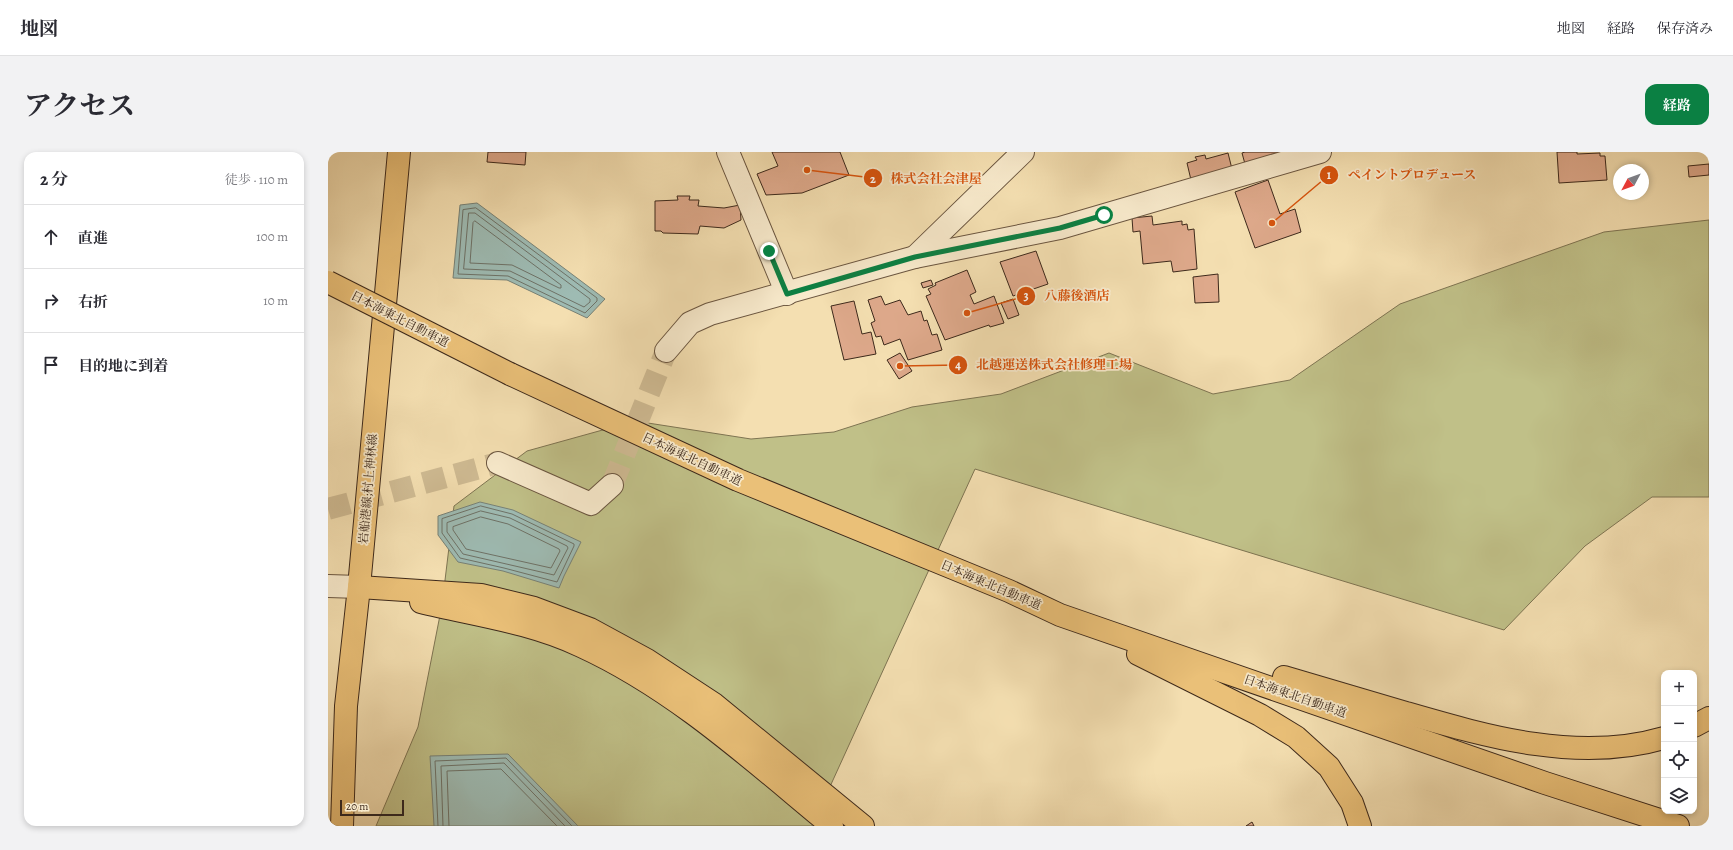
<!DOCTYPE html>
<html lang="ja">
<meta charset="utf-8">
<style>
body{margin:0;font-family:Alegreya,"Noto Serif JP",serif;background:#f2f2f3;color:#2b2b33}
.controls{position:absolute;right:12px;bottom:12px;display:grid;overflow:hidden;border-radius:8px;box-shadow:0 2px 6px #0003}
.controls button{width:36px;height:36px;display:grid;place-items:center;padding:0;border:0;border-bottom:1px solid #e1e1e2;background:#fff;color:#2b2b33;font:20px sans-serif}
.compass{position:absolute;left:1285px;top:12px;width:36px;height:36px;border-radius:50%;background:#fff;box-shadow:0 2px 6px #0003;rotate:229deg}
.scale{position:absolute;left:12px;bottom:10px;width:64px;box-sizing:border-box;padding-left:4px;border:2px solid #3d291b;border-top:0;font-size:11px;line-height:14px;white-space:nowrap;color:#3d291b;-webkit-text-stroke:3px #f8eacc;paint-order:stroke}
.stop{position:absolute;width:12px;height:12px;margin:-9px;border:3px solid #0b8043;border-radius:50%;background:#fff}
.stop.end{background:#0b8043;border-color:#fff;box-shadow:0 1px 4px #0008}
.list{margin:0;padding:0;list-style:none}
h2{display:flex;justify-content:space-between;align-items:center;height:52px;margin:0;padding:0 16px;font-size:17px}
h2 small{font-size:13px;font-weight:400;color:#7c7c81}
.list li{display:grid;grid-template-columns:26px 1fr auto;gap:12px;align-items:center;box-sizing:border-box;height:64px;padding:0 16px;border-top:1px solid #e1e1e2}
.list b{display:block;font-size:15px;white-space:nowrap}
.list em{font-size:13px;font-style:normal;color:#7c7c81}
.icon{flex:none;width:22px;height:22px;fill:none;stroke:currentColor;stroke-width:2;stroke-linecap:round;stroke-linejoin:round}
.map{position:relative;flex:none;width:1381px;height:674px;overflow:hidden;border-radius:12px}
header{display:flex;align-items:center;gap:24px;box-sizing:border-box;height:56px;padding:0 20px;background:#fff;border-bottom:1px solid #e1e1e2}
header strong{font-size:19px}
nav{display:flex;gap:22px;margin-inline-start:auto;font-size:14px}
.intro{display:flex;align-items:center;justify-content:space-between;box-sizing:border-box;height:96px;padding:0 24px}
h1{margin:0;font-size:28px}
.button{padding:10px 18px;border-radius:12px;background:#0b8043;color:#fff;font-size:14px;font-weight:700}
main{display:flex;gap:24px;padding:0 24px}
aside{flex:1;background:#fff;border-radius:12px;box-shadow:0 2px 6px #0003}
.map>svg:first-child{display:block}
</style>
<header>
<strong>地図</strong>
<nav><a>地図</a><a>経路</a><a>保存済み</a></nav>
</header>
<div class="intro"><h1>アクセス</h1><a class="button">経路</a></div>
<main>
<aside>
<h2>2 分<small>徒歩 · 110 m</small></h2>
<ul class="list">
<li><svg class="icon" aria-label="ahead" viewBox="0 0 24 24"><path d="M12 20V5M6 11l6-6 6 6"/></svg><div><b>直進</b></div><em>100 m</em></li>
<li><svg class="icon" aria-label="right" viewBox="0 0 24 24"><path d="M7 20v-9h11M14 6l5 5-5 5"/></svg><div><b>右折</b></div><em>10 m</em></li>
<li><svg class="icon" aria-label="arrive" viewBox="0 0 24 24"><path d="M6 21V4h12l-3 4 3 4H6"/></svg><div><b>目的地に到着</b></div></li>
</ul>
</aside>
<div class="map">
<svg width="1381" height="674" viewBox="0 0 1381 674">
<rect width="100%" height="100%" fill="#f4dfb1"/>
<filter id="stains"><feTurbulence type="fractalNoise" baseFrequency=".005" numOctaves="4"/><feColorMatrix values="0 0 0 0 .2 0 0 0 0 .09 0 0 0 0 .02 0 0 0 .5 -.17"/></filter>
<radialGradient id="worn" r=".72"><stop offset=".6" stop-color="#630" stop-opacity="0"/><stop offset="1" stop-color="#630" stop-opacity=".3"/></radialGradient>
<path fill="#c0c088" stroke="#7e7452" d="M1381 68V345H1324L1257 394 1176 478 647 317 484 674H48L90 575 114 453 126 354 199 299 307 269 423 287 506 280 584 255 673 242 781 201 885 242 962 228 1072 152 1276 80Z"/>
<g fill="#9ebbb3" stroke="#778176">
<path d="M149 51 277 147 259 166 179 128 125 126 132 53Z"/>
<path d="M152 350 185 358 253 390 236 424 231 436 175 419 130 410 110 383V364Z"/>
<path d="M180 602 250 674H106L102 604Z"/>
</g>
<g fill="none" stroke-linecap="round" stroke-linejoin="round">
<g stroke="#6e7267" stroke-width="1">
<path d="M148 56 269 146V149L257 161 180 124 130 122 135 58Z"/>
<path d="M141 61H147L262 147V150L256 155 182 119 136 117Z"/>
<path d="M147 69 233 133V136H231L184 113 142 111 145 71Z"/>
<path d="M153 354 184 362 246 392V394L229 430 176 416 132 406 114 381V367Z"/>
<path d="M153 359 182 366 239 394 240 396 226 423 135 402 119 380V371Z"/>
<path d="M153 365 180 372 231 397 232 399 223 416 138 397 125 378V375Z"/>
<path d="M110 674 107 609 178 606 244 674"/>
<path d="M115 674 113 614 176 611 237 674"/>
<path d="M121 674 119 619 173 617 229 674"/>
</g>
</g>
<g fill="#dea98b" stroke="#3d291b">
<path d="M160 0H198L197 13 159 10Z"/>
<path d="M444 0H512L521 23 474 41 438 43 429 22 450 14Z"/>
<path d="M917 0H959L917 12 914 1Z"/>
<path d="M1229 0H1249V2L1272 1V4H1277L1279 28 1231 31Z"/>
<path d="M900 1 904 17 863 28 859 11 869 8 867 5 877 3 878 7Z"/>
<path d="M1381 12V23L1361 25 1360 14Z"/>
<path d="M940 28 952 62 967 57 973 80 927 96 907 40Z"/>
<path d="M349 44H362L361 48H371L370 54 396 56 412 53 413 68 396 76 372 74 370 82 335 81 333 79H327V49L350 48Z"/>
<path d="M824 64 825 73 854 69V73L859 72 860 78 866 77 869 117 845 120 843 109 815 112 812 79 805 80 804 66Z"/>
<path d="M708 99 720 132 685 144 672 110Z"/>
<path d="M639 118 648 140 642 143 646 152 666 144 676 171 662 175 661 173 617 188 598 144 603 142 600 137 608 133 607 131Z"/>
<path d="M890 122 891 150 867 151 865 125Z"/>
<path d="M603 128 605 133 595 136 593 131Z"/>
<path d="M553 144 557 153 572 148 580 163 593 159 596 169 599 168 604 183 609 182 614 198 580 208 572 187 556 193 553 184 548 185 543 171 547 169 540 148Z"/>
<path d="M685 147 691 163 680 167 673 151Z"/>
<path d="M526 149 534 182 543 180 548 202 516 208 503 154Z"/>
<path d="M572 201 584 219 571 227 559 208Z"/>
<path d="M924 670 926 674H918Z"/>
</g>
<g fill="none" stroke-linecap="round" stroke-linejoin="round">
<g stroke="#cfbb93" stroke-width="22" stroke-dasharray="22 11" stroke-linecap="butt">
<path d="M284 333 338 199"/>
<path d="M0 357 170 311"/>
</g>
<defs>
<g id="minor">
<path d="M400 0 459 142"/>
<path d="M587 105 695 0"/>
<path d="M338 199 362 171 382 162 587 105 732 76 992 0"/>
<path d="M170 311 263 352 284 333"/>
<path d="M0 434 31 435"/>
</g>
<path id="major" d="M14 674 18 554 31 435 71 0"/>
<g id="highway">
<path d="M182 222 410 328 681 439 732 463 1217 631 1350 674"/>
<path d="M31 435 153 443 206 456 262 477 319 508 386 552 535 674"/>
<path d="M93 450C146 463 203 470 253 494 347 537 425 609 504 674"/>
<path d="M810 502 932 563 968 585 1001 615 1024 651 1032 674"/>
<path d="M956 525C996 537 1037 549 1078 561 1161 585 1250 611 1336 586"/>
<path d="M1366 574 1381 566"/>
</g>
</defs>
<use href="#minor" stroke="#6b5640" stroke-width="24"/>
<use href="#major" stroke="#3d291b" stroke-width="24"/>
<use href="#highway" stroke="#3d291b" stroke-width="24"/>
<use href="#minor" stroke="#f8eacc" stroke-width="22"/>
<use href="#major" stroke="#eac078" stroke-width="22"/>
<use href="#highway" stroke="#eac078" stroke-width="22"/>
<defs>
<path id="highway-bridge" d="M0 130 182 222"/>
</defs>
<use href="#highway-bridge" stroke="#3d291b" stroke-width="24" stroke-linecap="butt"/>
<use href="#highway-bridge" stroke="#eac078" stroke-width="22"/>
</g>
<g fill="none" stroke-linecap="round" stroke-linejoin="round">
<path stroke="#0b8043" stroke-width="5" d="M441 99 459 142 587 105 732 76 776 63"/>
</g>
<g text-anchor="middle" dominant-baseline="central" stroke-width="3.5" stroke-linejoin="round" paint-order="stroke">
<g font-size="12" fill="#3d291b" stroke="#f8eacc">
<text transform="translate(72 167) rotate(27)">日本海東北自動車道</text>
<text transform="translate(364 307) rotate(25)">日本海東北自動車道</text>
<text transform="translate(40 337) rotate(-85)">岩船港線;村上神林線</text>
<text transform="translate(663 433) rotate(23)">日本海東北自動車道</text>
<text transform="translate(967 544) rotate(19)">日本海東北自動車道</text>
</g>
</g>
<path fill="none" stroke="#d7540e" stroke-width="1.5" d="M944 71L1001 23M479 18L545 26M639 161L698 144M572 214L630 213"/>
<g fill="#d7540e" stroke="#f8eacc" stroke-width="1.5">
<circle cx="944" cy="71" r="4"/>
<circle cx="479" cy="18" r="4"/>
<circle cx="639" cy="161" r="4"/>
<circle cx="572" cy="214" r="4"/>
<circle cx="1001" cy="23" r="10"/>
<circle cx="545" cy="26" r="10"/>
<circle cx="698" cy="144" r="10"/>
<circle cx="630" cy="213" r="10"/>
</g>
<g font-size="12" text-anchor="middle" font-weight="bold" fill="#fff">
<text x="1001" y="27">1</text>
<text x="545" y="31">2</text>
<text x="698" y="148">3</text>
<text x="630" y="217">4</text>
</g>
<g font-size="13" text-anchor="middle" font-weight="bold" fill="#d7540e" stroke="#f8eacc" stroke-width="3.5" stroke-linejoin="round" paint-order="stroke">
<text x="1084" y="27">ペイントプロデュース</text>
<text x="608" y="31">株式会社会津屋</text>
<text x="749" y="148">八藤後酒店</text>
<text x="726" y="217">北越運送株式会社修理工場</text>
</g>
<rect width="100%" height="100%" filter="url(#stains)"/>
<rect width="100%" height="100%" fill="url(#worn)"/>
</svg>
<div class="controls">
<button>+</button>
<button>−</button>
<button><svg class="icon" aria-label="locate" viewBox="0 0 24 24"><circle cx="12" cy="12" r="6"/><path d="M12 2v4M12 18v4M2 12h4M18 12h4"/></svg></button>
<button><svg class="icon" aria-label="layers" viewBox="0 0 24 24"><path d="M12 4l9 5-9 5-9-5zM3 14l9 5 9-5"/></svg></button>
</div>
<svg class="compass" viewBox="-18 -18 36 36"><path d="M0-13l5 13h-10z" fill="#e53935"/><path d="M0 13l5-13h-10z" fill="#7c7c81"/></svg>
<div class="scale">20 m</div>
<div class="stop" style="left:776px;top:63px"></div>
<div class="stop end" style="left:441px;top:99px"></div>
</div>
</main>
